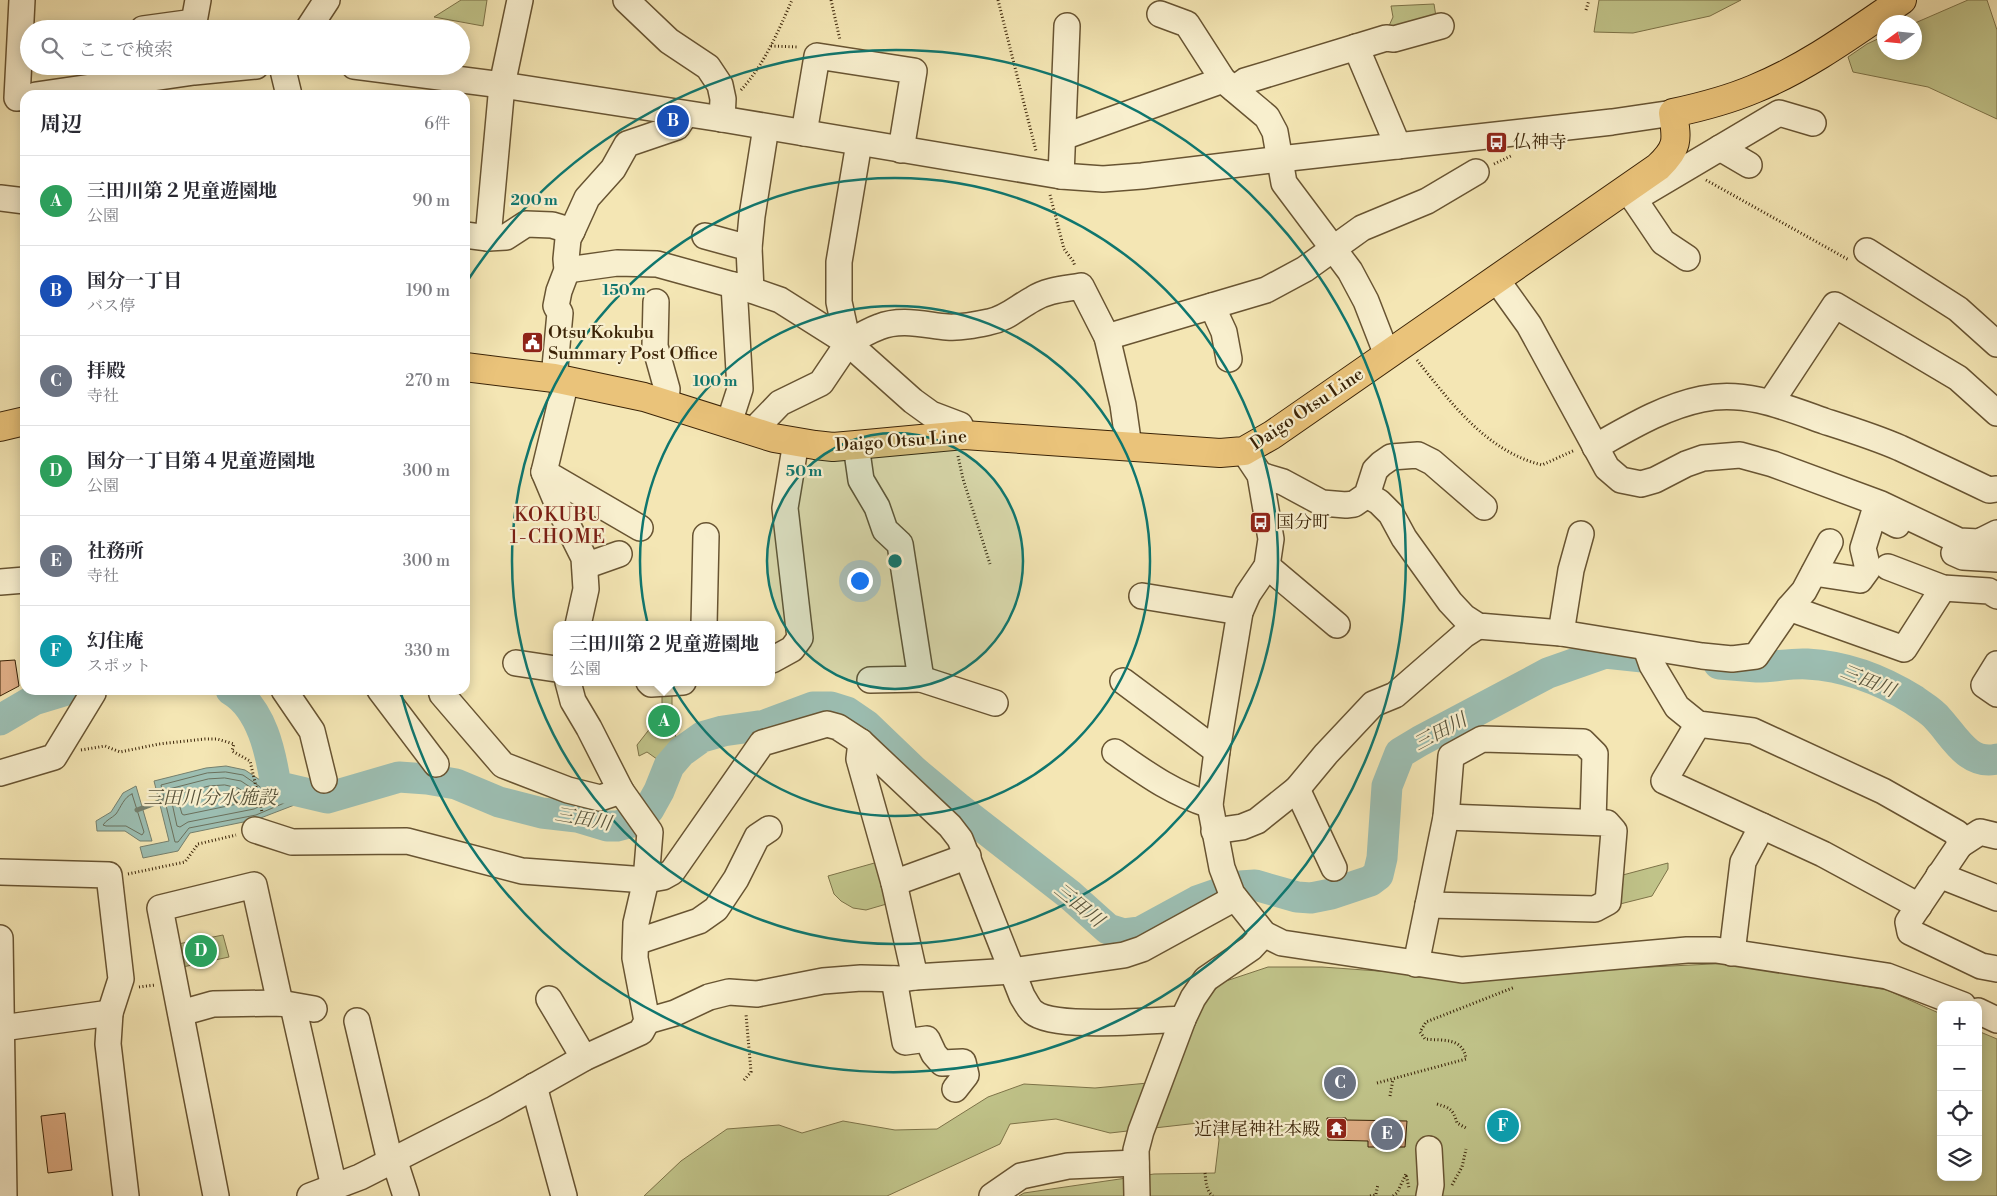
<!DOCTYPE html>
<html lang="ja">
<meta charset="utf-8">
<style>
body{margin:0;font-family:"Libre Bodoni","Noto Serif JP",serif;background:#f7f7f7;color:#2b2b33}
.controls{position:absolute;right:15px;bottom:15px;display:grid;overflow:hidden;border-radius:10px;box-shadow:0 2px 12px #0003}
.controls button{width:45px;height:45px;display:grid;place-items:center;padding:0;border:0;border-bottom:1px solid #e1e1e2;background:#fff;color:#2b2b33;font:25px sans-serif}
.compass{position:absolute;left:1877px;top:15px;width:45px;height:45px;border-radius:50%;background:#fff;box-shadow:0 2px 12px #0003;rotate:255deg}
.you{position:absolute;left:859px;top:580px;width:18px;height:18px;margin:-12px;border:4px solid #fff;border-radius:50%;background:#1a73e8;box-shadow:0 0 0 8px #1a73e833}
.badge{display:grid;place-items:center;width:32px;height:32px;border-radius:50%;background:#b45309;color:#fff;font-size:16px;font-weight:700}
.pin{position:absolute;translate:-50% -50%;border:2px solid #fff;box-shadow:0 1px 5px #0006}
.popup{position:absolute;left:553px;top:621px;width:222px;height:65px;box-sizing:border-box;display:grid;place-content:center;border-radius:10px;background:#fff;filter:drop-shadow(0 1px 4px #0005);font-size:16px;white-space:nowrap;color:#7c7c81}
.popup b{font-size:19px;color:#2b2b33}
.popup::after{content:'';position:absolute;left:50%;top:100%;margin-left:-10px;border:10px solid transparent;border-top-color:#fff}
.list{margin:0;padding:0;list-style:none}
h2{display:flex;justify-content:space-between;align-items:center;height:65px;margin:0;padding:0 20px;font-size:21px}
h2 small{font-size:16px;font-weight:400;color:#7c7c81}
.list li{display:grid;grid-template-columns:32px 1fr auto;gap:15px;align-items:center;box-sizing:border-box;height:90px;padding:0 20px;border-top:1px solid #e1e1e2}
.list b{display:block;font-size:19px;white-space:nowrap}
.list p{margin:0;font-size:16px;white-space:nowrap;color:#7c7c81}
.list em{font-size:16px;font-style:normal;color:#7c7c81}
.icon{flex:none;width:28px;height:28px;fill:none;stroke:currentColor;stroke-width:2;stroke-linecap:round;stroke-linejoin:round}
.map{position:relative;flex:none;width:1997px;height:1196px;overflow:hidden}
.search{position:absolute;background:#fff;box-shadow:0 2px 12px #0003;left:20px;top:20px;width:450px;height:55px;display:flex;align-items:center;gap:12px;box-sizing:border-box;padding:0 18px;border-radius:28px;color:#7c7c81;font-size:19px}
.panel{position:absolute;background:#fff;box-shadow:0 2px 12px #0003;left:20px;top:90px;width:450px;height:605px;border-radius:15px}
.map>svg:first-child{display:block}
</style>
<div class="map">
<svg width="1997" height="1196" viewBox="0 0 1997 1196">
<rect width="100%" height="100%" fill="#f4e6b4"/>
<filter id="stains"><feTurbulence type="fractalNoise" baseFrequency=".004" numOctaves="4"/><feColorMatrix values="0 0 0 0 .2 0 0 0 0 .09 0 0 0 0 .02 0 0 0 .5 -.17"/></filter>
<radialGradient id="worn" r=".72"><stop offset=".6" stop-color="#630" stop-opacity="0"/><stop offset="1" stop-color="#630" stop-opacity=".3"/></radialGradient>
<g fill="#c0c389" stroke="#7d7348">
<path d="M461 0H487L483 26 434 17Z"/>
<path d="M1599 0H1741L1710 16 1633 33 1594 32Z"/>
<path d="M1968 0H1987L1997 30V119L1928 87 1853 72 1848 57 1867 44 1884 36V52H1914L1915 23Z"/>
<path d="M1434 4 1437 23 1388 28 1393 17 1391 6Z"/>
<path d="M662 690H672V729L681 746 661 762 647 752 639 756 637 745 662 713Z"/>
<path d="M878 862 890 903 866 910 853 908 841 901 834 894 828 876Z"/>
<path d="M1668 863V869L1652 896 1616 905 1619 876Z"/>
<path d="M223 935 229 957 178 968 173 945Z"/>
<path d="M1733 963 1887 990 1941 1014V1177H1978V1031L1997 1039V1196H1019L1024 1193 1154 1174 1215 1173 1219 1140 1216 1121 1110 1133 1056 1119 1010 1124 1000 1144 887 1196H644L681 1161 727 1129 779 1125 802 1133 843 1121 895 1130 937 1129 988 1097 1024 1084 1095 1088 1148 1083 1197 1007 1223 982 1268 967H1322L1491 979 1608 969Z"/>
</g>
<g fill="#9cbeb2" stroke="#75806e">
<path d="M226 766 245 770 272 788 295 794 297 804 258 819 190 833 178 851 143 858 140 847 169 841 154 781 206 768Z"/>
<path d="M136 786 152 841H140L125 831H97L96 821 111 812 123 793Z"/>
</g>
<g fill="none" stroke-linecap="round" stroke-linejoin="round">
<g stroke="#6b705c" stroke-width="1">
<path d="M226 772 243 775 269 793 288 798 289 801 256 815 189 828 178 842H175L161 785 207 773Z"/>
<path d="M225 778 241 781 268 799 269 802 254 809 188 822 180 827 177 826 169 789 208 779Z"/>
<path d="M225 785 238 788 252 797V801L184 815 182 814 177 797 178 794 209 786Z"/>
<path d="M132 794 144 832 142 835 126 826H106L103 825C106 820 112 818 116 814 121 807 124 797 132 794Z"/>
</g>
<g stroke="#75806e" stroke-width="5">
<path d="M290 799 327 798"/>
<path d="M137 810 164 800"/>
</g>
<g stroke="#9cbeb2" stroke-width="31">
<path d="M1719 664C1732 665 1745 666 1757 667 1774 667 1791 663 1807 664 1845 666 1882 680 1914 700 1922 706 1932 711 1938 719 1954 736 1968 766 1997 759"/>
<path d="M231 690C262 708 271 754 276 786L327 798 399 777 427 779 456 784 499 802 542 813 577 817 607 826H617L636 821 649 809 659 791 669 766 681 752 702 737 723 731 765 725 813 707H831L847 712 866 725 914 771 957 807 1070 895 1108 929 1124 934 1140 932 1197 901 1240 886 1255 885 1297 897 1311 898 1331 894 1370 881 1378 875 1382 858 1387 786 1400 753 1420 741 1548 673 1605 653 1652 658"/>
<path d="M0 720 34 700 67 690"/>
</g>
</g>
<g fill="#ddac84" stroke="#3a2307">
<path d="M15 660 19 686 0 696V661Z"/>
<path d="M1331 1074 1352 1077 1349 1090 1330 1089Z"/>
<path d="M1509 1111 1516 1136 1495 1140 1490 1115Z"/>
<path d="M65 1113 72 1170 48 1173 41 1116Z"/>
<path d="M1327 1118H1346V1120L1407 1121 1405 1147H1368V1141L1328 1140Z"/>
</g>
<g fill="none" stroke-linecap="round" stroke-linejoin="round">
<defs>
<g id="minor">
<path d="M626 0 669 41 708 67 720 85 723 99 722 119"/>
<path d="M1160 14 1187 24 1223 80 1267 117 1275 132 1284 183 1350 271 1366 301 1387 355"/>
<path d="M143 29 194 22 198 0"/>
<path d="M308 29 327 0"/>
<path d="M1356 47 1398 146"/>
<path d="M282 66 289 95"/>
<path d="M354 66 502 85 722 119 1061 176 1103 179 1142 176 1280 159 1612 122 1673 113"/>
<path d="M1234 89 1245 81 1386 38 1394 39 1441 26"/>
<path d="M36 95 194 72 256 66"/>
<path d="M17 98 22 0"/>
<path d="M804 133 817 56 914 71 901 150"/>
<path d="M1063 137 1223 80"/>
<path d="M1720 148 1749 165"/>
<path d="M1061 176 1067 26"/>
<path d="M1627 189 1634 199 1779 113 1813 123"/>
<path d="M0 198 25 201"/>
<path d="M1634 199 1663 242 1687 258"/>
<path d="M465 235 488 238 506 237 526 224 552 225 572 231"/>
<path d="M705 236 749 248 751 290"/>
<path d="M488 238 502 85 520 0"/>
<path d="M749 248 752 216 766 127"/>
<path d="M1867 251 1958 309 1997 344"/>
<path d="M567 270 617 263 657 264 751 290 780 300 848 343 913 401 931 414 960 425 964 435"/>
<path d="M1496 279 1529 325 1607 468 1621 480 1641 484 1655 480 1686 464 1703 458 1740 455 1773 464 1881 504 1959 541 1979 542 1997 533"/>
<path d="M656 302 655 346 667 389 666 403"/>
<path d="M1212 306 1224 332 1229 359"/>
<path d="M1107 337 1266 290 1305 269 1362 228 1427 201 1476 172"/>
<path d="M848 343C858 337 868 331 879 327 901 318 925 325 947 327 961 328 975 325 989 322 1006 319 1018 307 1033 299 1047 290 1064 289 1081 286L1107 337 1123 405 1129 447"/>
<path d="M554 378 560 313 556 306 559 291 567 270 566 259 568 239 572 231 587 198 613 169 627 144 677 127 685 115"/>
<path d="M566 381 544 472 560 510 584 558 586 589 578 625"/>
<path d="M1771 402 1835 305 1958 378 1997 413"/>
<path d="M729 423 740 389 734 285"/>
<path d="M753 431 780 403 821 383 848 343 839 302V262L859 143"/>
<path d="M856 445 861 480 877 507 885 530 900 544 921 679 870 680"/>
<path d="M1595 447C1629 428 1663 407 1702 399 1745 390 1785 407 1824 421 1849 429 1875 437 1900 448 1930 462 1960 476 1989 490L1997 489"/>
<path d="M1244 451 1260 475 1271 539 1267 566 1248 594 1240 612 1217 751 1210 805 1222 868 1232 894 1264 934 1282 943 1462 970 1687 950H1716L1887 976 1963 1005"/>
<path d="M544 472 640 528"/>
<path d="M1260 475 1283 482 1322 503 1346 505 1354 504 1367 495 1375 470 1381 464 1391 457 1418 455 1432 462 1484 507"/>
<path d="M1367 495 1379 502 1391 514 1404 538 1450 602 1464 617 1478 626 1561 633 1702 656 1732 659 1756 656 1789 608 1804 591 1830 542"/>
<path d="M1954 553 1963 557 1997 559"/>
<path d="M585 566 619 554"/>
<path d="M1267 566 1337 625"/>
<path d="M1888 567 1943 588 1989 591 1997 596"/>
<path d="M1814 573 1860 580 1868 569 1863 548 1874 513 1897 525"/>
<path d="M0 582 25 580"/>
<path d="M1142 596 1240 612"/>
<path d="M1789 608 1904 649 1943 588"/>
<path d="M704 625 706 536"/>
<path d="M1561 633 1571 570 1581 534"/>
<path d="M1646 648 1652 665 1677 707 1698 724 1753 731 1883 791 1957 833 1960 845 1908 922 1910 932 1981 966 1997 969"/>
<path d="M772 660 792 649 800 638 785 508 796 442"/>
<path d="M516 663 556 669"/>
<path d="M1997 664 1984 685 1997 694"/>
<path d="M921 679 995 703"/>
<path d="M1123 681 1217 751"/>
<path d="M649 682 651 684 683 682"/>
<path d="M284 690 312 731 324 780"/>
<path d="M380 690 436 764"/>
<path d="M441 690 442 694 503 765 568 790 600 798 621 791"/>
<path d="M1698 724 1664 781 1823 854 1919 906"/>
<path d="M861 742 859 759 894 883 915 977 1012 971 1124 955 1142 949 1235 898"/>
<path d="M1115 752C1148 775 1171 792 1210 805"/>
<path d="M0 773 54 757 93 693"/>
<path d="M1297 789 1334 868"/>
<path d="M255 830 292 842 407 841 522 871 646 880 663 877 672 872 762 743 827 724 838 727 861 742 950 826 960 839 1022 996C1025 1001 1029 1009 1033 1012 1054 1030 1152 1020 1183 1019"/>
<path d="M1214 831 1242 827 1257 821 1297 789 1326 754 1373 704 1395 695 1464 635 1478 626"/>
<path d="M1960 845 1980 832 1997 836"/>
<path d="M0 872 109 875 121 979 110 1013 108 1044 126 1196"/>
<path d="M1939 875 1997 898"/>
<path d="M894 883 968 856"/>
<path d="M1428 905 1595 909 1608 902 1614 831 1607 823 1446 817"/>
<path d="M0 938 4 1196"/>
<path d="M636 942 699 921 716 909 736 879 757 837 769 829"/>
<path d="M1732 953 1743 862 1762 826"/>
<path d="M1416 964 1446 817 1451 756 1482 739 1583 742 1595 754 1593 822"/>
<path d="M894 979 905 1042 927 1039 934 1054 942 1063 963 1062 966 1075 955 1089"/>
<path d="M549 999 584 1058"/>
<path d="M293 1006 334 1187"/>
<path d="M1978 1011 1997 1020"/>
<path d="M181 1013 213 1004 280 1003 314 1009"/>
<path d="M357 1021 390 1161"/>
<path d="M647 1021 675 1013 709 997 729 992 757 994 823 981 861 978 902 979 915 977"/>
<path d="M2 1028 110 1013"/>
<path d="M534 1086 564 1196"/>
<path d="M394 1159 406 1196"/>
<path d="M216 1196 160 908 254 885 280 1003"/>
<path d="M310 1196 360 1177 494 1109 584 1058 641 1032 647 1021 635 958 636 923 646 880 650 832 621 791 589 728 573 701 568 682"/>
<path d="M992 1196 1021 1176 1068 1166 1136 1163"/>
<path d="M1137 1196 1136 1150 1141 1131 1183 1019 1193 998 1206 979 1251 948 1264 934"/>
<path d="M1429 1196 1431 1185 1429 1149"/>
</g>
<g id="major">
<path d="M465 367 554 378 644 397 774 438 815 445 833 447 856 445 964 435 1220 453 1244 451 1272 435 1658 167C1679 147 1677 140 1673 113 1701 107 1728 100 1754 89 1808 67 1855 32 1902 0"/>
<path d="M0 427 25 421"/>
</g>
</defs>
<use href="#minor" stroke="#685432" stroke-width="28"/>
<use href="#major" stroke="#3a2307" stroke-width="30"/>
<g stroke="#3a2307" stroke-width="3" stroke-dasharray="1 2.5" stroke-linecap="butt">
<path d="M831 0 840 40"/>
<path d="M998 0 1036 151"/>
<path d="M1586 10 1589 0"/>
<path d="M771 46 799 47"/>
<path d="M741 90C764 65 778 32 792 0"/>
<path d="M1494 164 1513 155"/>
<path d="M1706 180 1849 260"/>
<path d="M1050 195 1064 249 1073 261 1075 266"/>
<path d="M1417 360C1451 403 1486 451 1542 465L1575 450"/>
<path d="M958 456 963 479 990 564"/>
<path d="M81 750 105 746 120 752 159 744 205 739H217L234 744 232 751 250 761 262 812"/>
<path d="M128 874 185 862 198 844 236 835"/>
<path d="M139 987 155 985"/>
<path d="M744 1080 751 1072 746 1014"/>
<path d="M1377 1083 1466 1059C1463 1037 1443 1041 1425 1039L1420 1032 1426 1022 1515 987"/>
<path d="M1390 1096 1393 1079"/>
<path d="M1437 1104C1450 1108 1453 1109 1457 1123L1466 1128"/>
<path d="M1205 1173C1206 1181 1206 1191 1213 1196"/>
<path d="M1452 1185 1462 1167 1466 1149"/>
<path d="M1376 1194 1378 1184"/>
<path d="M1370 1196 1376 1195"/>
<path d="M1393 1196 1397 1193 1406 1174 1409 1188"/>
</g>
<use href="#minor" stroke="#f8efce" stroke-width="25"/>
<use href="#major" stroke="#eac37a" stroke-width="28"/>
</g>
<circle cx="895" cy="561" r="128" fill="#0f766e" fill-opacity=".12"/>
<g fill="none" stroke="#0f766e" stroke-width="2.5">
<circle cx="895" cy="561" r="128"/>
<circle cx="895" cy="561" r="255"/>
<circle cx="895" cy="561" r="383"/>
<path d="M466 283A511 511 0 1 1 401 693"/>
</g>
<defs>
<symbol id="bus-square" viewBox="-11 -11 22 22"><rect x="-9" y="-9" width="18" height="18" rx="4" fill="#8f2418" stroke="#f8efce"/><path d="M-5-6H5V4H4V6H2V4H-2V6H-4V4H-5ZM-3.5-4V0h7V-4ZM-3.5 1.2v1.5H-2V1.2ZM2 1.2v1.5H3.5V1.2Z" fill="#fff"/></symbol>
<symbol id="civic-square" viewBox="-11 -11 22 22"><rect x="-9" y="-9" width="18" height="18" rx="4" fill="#8f2418" stroke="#f8efce"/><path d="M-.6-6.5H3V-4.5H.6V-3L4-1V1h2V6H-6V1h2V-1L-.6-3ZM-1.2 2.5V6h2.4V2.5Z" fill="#fff"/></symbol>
<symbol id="temple-square" viewBox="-11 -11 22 22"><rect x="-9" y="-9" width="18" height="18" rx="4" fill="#8f2418" stroke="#f8efce"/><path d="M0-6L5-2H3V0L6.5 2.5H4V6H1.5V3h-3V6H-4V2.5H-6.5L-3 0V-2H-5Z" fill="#fff"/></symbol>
</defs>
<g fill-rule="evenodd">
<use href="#bus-square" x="1484" y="130" width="25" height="25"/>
<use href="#civic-square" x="520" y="330" width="25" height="25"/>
<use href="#bus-square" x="1248" y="510" width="25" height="25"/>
<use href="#temple-square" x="1324" y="1116" width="25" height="25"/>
</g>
<g text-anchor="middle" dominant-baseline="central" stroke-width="4.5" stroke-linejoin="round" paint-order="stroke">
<g font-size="18" fill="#3a2307" stroke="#f8efce" text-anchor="start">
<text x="1513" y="142">仏神寺</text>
<text x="548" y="332">Otsu Kokubu<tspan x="548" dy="21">Summary Post Office</tspan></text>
<text x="1276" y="522">国分町</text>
<text x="1320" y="1129" text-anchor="end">近津尾神社本殿</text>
</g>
<g font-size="18" fill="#3a2307" stroke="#f8efce">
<text transform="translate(1307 409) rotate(-34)">Daigo Otsu Line</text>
<text transform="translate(901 441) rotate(-4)">Daigo Otsu Line</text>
</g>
<g font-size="19" letter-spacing="1" fill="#7a1f14" stroke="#f8efce">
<text x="558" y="515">KOKUBU<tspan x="558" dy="22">1-CHOME</tspan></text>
</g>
<g font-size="19" font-style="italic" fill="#57523a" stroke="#f8efce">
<text transform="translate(1868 681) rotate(22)">三田川</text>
<text transform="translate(1440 732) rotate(-28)">三田川</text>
<text x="210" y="798">三田川分水施設</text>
<text transform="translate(583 819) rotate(10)">三田川</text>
<text transform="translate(1079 905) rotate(39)">三田川</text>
</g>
</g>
<circle cx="895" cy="561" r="8" fill="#0f766e" stroke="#f8efce" stroke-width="2.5"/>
<g font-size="15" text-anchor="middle" font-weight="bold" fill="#0f766e" stroke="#f8efce" stroke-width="4.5" stroke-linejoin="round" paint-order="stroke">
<text x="534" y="205">200 m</text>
<text x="624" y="295">150 m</text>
<text x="715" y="386">100 m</text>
<text x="804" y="476">50 m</text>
</g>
<rect width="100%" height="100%" filter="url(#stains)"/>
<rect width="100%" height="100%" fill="url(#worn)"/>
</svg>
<div class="controls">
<button>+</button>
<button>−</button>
<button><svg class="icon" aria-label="locate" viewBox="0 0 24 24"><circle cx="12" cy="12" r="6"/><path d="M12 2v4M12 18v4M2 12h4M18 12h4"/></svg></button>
<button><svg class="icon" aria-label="layers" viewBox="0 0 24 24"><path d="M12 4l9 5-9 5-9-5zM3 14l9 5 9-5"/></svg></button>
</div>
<svg class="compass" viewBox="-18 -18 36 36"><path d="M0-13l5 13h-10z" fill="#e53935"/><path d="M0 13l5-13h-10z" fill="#7c7c81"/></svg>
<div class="you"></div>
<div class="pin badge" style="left:664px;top:721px;background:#2e9e5b">A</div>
<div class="popup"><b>三田川第２児童遊園地</b>公園</div>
<div class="pin badge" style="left:673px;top:121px;background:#1a4fb4">B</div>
<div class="pin badge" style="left:1340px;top:1083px;background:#6b7280">C</div>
<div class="pin badge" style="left:201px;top:951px;background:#2e9e5b">D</div>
<div class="pin badge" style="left:1387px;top:1134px;background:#6b7280">E</div>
<div class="pin badge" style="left:1503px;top:1126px;background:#0f9aa8">F</div>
<div class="search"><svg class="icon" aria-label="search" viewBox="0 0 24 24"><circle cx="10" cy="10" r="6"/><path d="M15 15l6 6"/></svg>ここで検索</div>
<section class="panel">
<h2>周辺<small>6件</small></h2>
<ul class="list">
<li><span class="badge" style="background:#2e9e5b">A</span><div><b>三田川第２児童遊園地</b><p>公園</p></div><em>90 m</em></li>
<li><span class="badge" style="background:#1a4fb4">B</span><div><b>国分一丁目</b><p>バス停</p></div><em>190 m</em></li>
<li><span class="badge" style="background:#6b7280">C</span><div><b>拝殿</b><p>寺社</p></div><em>270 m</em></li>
<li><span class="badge" style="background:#2e9e5b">D</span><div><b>国分一丁目第４児童遊園地</b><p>公園</p></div><em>300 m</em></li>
<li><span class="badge" style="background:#6b7280">E</span><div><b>社務所</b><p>寺社</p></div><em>300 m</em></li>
<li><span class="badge" style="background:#0f9aa8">F</span><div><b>幻住庵</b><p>スポット</p></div><em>330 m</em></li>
</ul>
</section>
</div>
